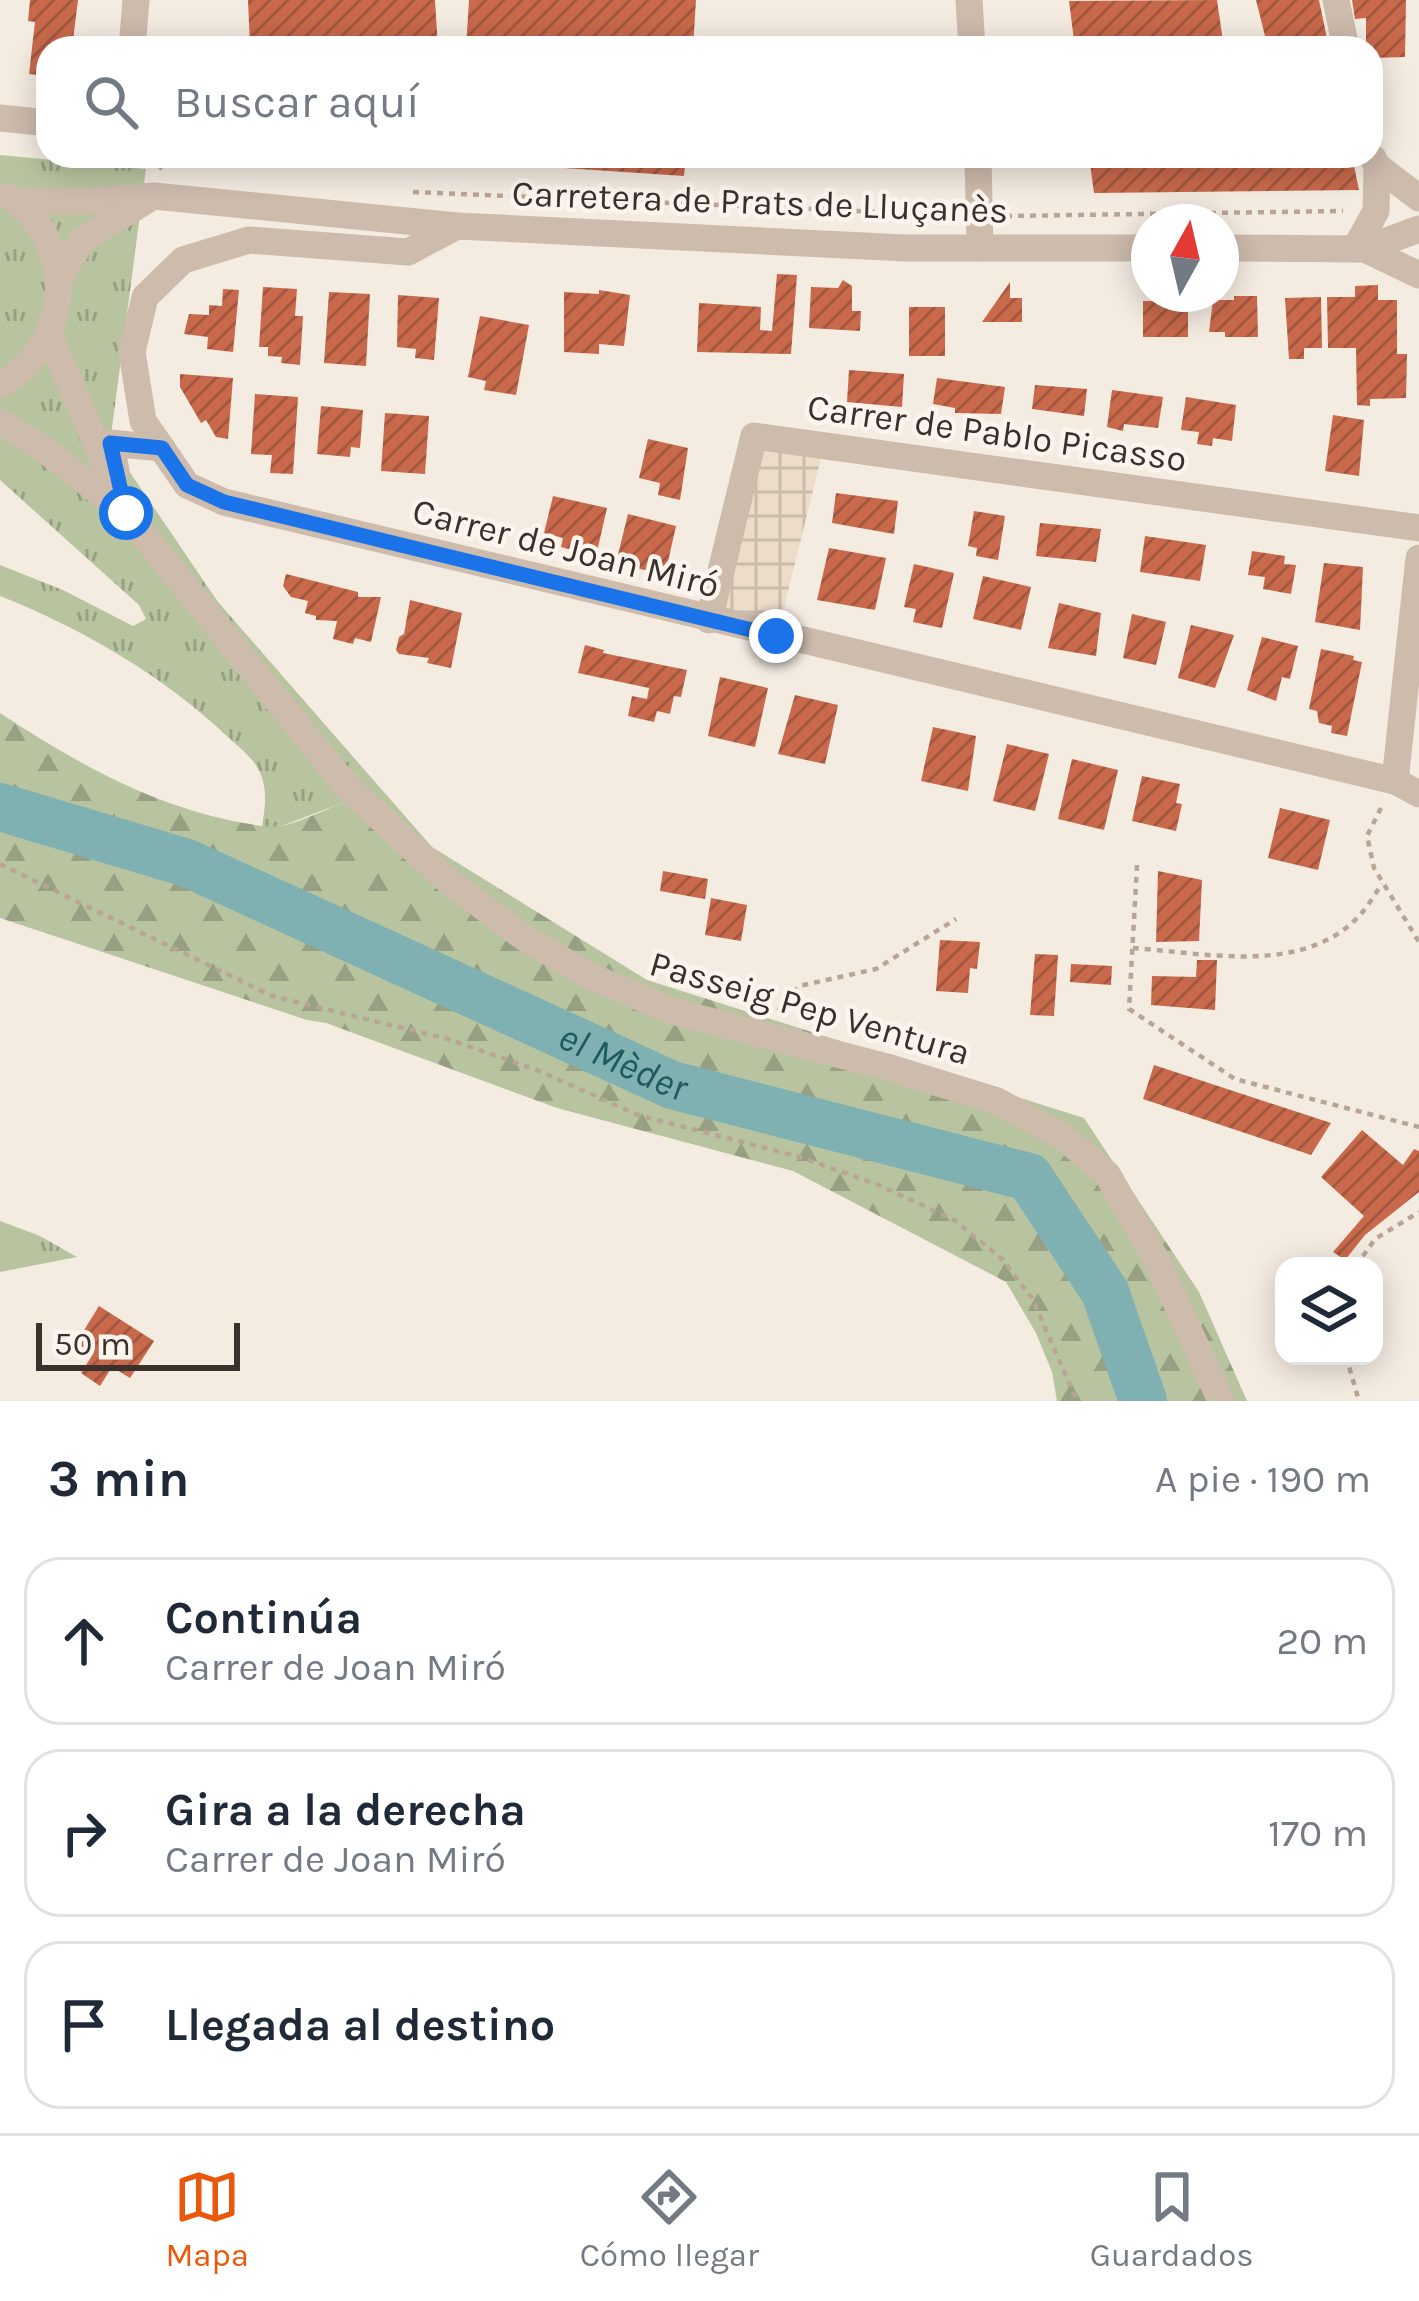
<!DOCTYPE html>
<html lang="es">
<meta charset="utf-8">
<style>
body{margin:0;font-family:Karla,sans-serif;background:#f2f2f3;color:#1f2937}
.controls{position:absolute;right:36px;bottom:36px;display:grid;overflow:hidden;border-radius:24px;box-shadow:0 6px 30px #0003}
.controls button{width:108px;height:108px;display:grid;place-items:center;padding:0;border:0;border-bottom:3px solid #e0e1e3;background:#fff;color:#1f2937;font:60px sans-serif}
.compass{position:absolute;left:1131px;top:204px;width:108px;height:108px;border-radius:50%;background:#fff;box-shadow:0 6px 30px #0003;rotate:8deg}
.scale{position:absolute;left:36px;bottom:30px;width:204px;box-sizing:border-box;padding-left:12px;border:6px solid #3b302b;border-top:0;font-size:33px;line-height:42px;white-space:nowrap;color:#3b302b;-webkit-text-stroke:9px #fbf5ee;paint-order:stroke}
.stop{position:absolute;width:36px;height:36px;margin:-27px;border:9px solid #1a73e8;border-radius:50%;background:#fff}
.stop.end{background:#1a73e8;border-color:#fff;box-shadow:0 3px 12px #0008}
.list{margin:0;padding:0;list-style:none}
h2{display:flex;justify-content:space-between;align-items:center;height:156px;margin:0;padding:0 48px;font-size:51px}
h2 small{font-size:39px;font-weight:400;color:#747a83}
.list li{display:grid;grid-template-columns:78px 1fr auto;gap:36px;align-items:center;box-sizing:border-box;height:168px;margin:0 24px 24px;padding:0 24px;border:3px solid #e0e1e3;border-radius:36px}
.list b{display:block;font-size:45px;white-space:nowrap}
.list p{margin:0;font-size:39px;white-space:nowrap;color:#747a83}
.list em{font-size:39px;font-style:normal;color:#747a83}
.icon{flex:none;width:66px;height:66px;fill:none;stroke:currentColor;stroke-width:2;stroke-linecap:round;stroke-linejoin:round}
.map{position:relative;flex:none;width:1419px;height:1401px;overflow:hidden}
.search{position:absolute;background:#fff;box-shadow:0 6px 30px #0003;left:36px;right:36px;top:36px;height:132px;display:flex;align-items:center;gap:30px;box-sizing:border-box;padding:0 42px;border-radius:36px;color:#747a83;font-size:45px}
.sheet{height:732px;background:#fff}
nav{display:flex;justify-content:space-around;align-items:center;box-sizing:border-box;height:168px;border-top:3px solid #e0e1e3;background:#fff;font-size:33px;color:#747a83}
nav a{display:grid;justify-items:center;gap:6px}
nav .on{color:#ea580c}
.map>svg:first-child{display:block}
</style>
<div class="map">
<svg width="1419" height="1401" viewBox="0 0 1419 1401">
<defs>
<pattern id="grass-tufts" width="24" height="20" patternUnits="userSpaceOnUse" patternTransform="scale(3)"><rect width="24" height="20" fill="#b8c4a0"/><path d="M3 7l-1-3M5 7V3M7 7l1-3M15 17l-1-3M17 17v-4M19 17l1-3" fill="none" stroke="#97a083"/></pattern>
<pattern id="forest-firs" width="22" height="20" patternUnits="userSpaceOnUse" patternTransform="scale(3)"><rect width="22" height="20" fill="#b8c4a0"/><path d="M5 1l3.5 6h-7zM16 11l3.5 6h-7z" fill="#97a083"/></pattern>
<pattern id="plaza-grid" width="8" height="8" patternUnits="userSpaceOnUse" patternTransform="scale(3)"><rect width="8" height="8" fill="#ecdcc8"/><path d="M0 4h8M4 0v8" fill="none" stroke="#cbbdac"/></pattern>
<pattern id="building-hatch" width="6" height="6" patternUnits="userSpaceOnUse" patternTransform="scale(3)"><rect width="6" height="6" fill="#c8694b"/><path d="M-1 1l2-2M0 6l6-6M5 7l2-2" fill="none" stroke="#a4573f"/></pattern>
</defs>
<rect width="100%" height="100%" fill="#f4ebe1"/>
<g fill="url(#grass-tufts)">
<path d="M0 155 146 169 110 443 218 602 362 767 342 803 279 827H262C265 807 268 791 260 772 253 758 240 748 229 738 164 676 83 629 0 596V565L63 590 133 626 146 619 139 605 0 480Z"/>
<path d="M0 1221 40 1236 77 1257 0 1272Z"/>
</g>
<path fill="url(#forest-firs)" d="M0 713C76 763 154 807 244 823 257 825 268 828 281 826 301 822 322 811 342 803L362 767 432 847 647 980 1084 1118 1199 1292 1247 1401H1057L1052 1372 1036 1333 1006 1282 793 1171 557 1108 326 1023 307 1020 0 918Z"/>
<path fill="url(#plaza-grid)" d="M754 436 824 446 777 636 709 620Z"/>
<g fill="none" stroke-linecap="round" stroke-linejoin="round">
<path stroke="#7fb0b2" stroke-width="48" id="s1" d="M0 807 187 863 672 1085 1029 1177 1105 1292 1143 1401"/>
</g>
<g fill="url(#building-hatch)">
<path d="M30 0H78L72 48H48V76L29 74 35 22 28 21Z"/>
<path d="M248 0H435L438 48H250Z"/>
<path d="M469 0H696L693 48H466Z"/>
<path d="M1217 0 1224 48H1075L1069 1Z"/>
<path d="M1256 0H1319L1329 48H1268Z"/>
<path d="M1352 0H1406L1405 57 1371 58V48H1366V18L1355 19Z"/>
<path d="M459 156H686L684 176 458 161Z"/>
<path d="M1089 156H1352L1359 190 1094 193Z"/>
<path d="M777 274 797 275 791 354 697 352 699 303 761 307 760 330 772 331Z"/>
<path d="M843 280 852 286V311H861L860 331 809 328 811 287 838 288Z"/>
<path d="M1010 282V298H1022V322H982Z"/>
<path d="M1378 285V300H1397V354H1407L1406 398 1370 399V406L1357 405 1356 348H1328L1327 297H1355V286Z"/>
<path d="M263 287 297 289 295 316H303L300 365 281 363 282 357 268 356V347H259Z"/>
<path d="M223 289 239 290 233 352 207 349 208 337 184 334 189 314 209 315V305L222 306Z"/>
<path d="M599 290 630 295 624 346 599 344V354L564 352V292L599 294Z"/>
<path d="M329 292 370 294 366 366 324 363Z"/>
<path d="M398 295 439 298 434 360 415 358 416 349 397 347Z"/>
<path d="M1177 296H1188V337H1143V301H1177Z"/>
<path d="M1234 296H1257L1258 337H1225V332H1209L1213 300H1234Z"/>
<path d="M1321 297 1322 348H1304V359H1289L1285 298Z"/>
<rect x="909" y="307" width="36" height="49"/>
<path d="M480 316 529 325 516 395 484 390 486 381 468 377Z"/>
<path d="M849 370 904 374 902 407 847 402Z"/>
<path d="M180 374 233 378 228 439 216 437 206 420 201 423 180 387Z"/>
<path d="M937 378 1005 387 1001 414 955 413V408L933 404Z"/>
<path d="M1035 385 1087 389 1084 416 1032 409Z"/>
<path d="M1112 390 1163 397 1158 428 1124 424 1123 431 1107 427Z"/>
<path d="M255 394 298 397 293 474 270 473 272 455 251 454Z"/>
<path d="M1186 397 1236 405 1232 441 1213 438 1212 446 1197 444 1199 432 1181 430Z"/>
<path d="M321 406 363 410 360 448 351 447 350 457 317 454Z"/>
<path d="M385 413 429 416 425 474 381 471Z"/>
<path d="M1333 415 1364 420 1359 476 1325 471Z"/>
<path d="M648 439 688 448 680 500 658 495 660 483 639 478Z"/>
<path d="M836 493 898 501 894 534 832 523Z"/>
<path d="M553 496 607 508 596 556 561 547 563 538 544 533Z"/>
<path d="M974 511 1005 516 998 560 976 556 977 548 968 546Z"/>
<path d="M628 514 676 526 665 575 616 563Z"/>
<path d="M1040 523 1101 529 1096 562 1036 556Z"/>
<path d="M1145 536 1206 545 1200 581 1140 572Z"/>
<path d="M829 548 886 558 875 610 817 600Z"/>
<path d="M1252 551 1285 556 1284 564 1296 565 1291 594 1263 589 1265 577 1248 575Z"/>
<path d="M1324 563 1363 567 1360 630 1315 622Z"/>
<path d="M914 564 954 573 942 628 913 622 916 609 904 607Z"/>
<path d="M286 574 358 592V597H381L371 642 355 638 353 644 333 639 337 621 316 620V616L305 613 308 601 291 597 283 586Z"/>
<path d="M983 576 1031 587 1021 630 973 619Z"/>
<path d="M410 600 462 613 451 668 427 663 429 658 399 654 396 650 399 637 404 634Z"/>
<path d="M1059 603 1101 613 1096 656 1048 648Z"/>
<path d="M1132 614 1166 622 1156 665 1123 658Z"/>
<path d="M1191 625 1234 635 1215 688 1178 678Z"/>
<path d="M1262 637 1298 646 1290 679 1282 677 1276 701 1247 690Z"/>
<path d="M585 645 604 650 603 653 687 670 681 697 674 696 670 714 657 711 654 722 628 716 632 696 647 699 649 688 578 673Z"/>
<path d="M1321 649 1354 656 1353 660 1362 662 1347 736 1331 733 1332 726 1319 723 1317 711 1309 709Z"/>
<path d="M720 677 768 688 755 747 708 736Z"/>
<path d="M795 695 838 705 825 764 778 754Z"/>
<path d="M933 727 976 736 968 791 921 781Z"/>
<path d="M1007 744 1049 754 1035 811 993 801Z"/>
<path d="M1072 759 1118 770 1104 830 1058 819Z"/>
<path d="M1142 776 1180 784 1176 803 1182 804 1176 831 1132 821Z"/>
<path d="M1280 808 1330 820 1318 870 1268 858Z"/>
<path d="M663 871 708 879 705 899 660 891Z"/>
<path d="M1158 871 1202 880 1199 941 1156 942Z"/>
<path d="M711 898 747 905 741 941 705 935Z"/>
<path d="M940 940 980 942 977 969 970 968 968 993 936 991Z"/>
<path d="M1035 954 1058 955 1054 1016 1030 1015Z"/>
<path d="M1197 960H1217L1215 1010 1151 1005 1152 976 1196 977Z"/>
<path d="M1071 964 1112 966 1111 985 1070 982Z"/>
<path d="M1154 1065 1331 1123 1311 1155 1143 1099Z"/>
<path d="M1362 1130 1403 1165 1414 1149 1419 1151V1192L1365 1235 1345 1260 1333 1252 1364 1216 1321 1177Z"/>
<path d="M99 1306 154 1341 130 1378 112 1367 100 1386 81 1373 93 1354 76 1343Z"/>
</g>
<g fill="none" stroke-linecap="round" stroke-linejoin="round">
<g stroke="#b9a596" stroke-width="4.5" stroke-dasharray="6 6" stroke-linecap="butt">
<path d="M151 156 162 169"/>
<path d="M413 192 953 215"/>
<path d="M1006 216 1343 211"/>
<path d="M1381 808 1367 836 1374 868 1419 942"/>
<path d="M0 864 272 996 448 1039 539 1071 638 1115 800 1157 879 1185 954 1220 1001 1258 1032 1298 1077 1401"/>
<path d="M1137 865 1129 1009 1235 1079 1419 1127"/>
<path d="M1133 948C1206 953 1304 976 1360 915 1368 906 1375 894 1382 884"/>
<path d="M778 1011 799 986 876 969 956 919"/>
<path d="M1356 1266 1375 1239 1419 1212"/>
<path d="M1346 1356 1359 1401"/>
</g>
<g stroke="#cdbbac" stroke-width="27">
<path d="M969 0 972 48"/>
<path d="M1336 0 1346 48"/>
<path d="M132 48 136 0"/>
<path d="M0 118 48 123"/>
<path d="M978 156 980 248"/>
<path d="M1373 158 1377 166 1419 198"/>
<path d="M16 201H84L154 196 457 226 905 248H1149"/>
<path d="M457 226 408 252 249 240 183 260 145 297 132 352 143 421 187 485 224 502 1395 781 1419 794"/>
<path d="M1221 248 1365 249 1419 229"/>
<path d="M1355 249 1376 211 1377 166"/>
<path d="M1365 249 1419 275"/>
<path d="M59 280 82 240 147 200"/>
<path d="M49 334 124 509"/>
<path d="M0 385C73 345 79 243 9 196"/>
<path d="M0 422 40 446 126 513 347 787 447 880 526 939 590 976 672 1011 887 1067 997 1101 1062 1136 1107 1174 1157 1261 1221 1401"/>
<path d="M116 470 110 443 162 448"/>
<path d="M709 620 754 436 1419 528"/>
<path d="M1395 781 1419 558"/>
</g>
</g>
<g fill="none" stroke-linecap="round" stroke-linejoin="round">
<path stroke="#1a73e8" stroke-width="15" d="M126 513 110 443 162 448 187 485 224 502 776 636"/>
</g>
<g text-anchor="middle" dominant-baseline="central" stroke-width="9" stroke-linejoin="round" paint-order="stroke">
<g font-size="36" fill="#3b302b" stroke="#fbf5ee">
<text transform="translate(760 202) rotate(2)">Carretera de Prats de Lluçanès</text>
<text transform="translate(997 433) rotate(8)">Carrer de Pablo Picasso</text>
<text transform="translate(566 548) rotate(14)">Carrer de Joan Miró</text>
<text transform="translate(810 1008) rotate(16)">Passeig Pep Ventura</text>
</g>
<g font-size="39" font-style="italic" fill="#1f5a5e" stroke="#fbf5ee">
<text stroke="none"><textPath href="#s1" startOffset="675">el Mèder</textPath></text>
</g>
</g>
</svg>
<div class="controls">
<button><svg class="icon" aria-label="layers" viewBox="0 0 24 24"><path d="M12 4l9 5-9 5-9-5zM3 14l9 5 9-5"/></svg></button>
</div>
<svg class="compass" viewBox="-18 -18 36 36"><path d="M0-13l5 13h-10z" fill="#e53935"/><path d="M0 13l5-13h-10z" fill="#747a83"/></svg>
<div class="scale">50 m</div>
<div class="stop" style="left:126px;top:513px"></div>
<div class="stop end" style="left:776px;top:636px"></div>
<div class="search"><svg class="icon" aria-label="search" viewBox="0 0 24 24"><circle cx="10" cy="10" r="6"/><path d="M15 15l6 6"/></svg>Buscar aquí</div>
</div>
<section class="sheet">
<h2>3 min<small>A pie · 190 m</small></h2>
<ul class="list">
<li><svg class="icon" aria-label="ahead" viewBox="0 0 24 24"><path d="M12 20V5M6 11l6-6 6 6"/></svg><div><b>Continúa</b><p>Carrer de Joan Miró</p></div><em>20 m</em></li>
<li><svg class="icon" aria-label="right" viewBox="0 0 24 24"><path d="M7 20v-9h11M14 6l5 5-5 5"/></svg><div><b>Gira a la derecha</b><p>Carrer de Joan Miró</p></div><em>170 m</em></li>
<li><svg class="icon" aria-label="arrive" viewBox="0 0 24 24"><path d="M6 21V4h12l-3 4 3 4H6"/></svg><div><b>Llegada al destino</b></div></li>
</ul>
</section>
<nav>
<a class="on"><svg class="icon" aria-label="map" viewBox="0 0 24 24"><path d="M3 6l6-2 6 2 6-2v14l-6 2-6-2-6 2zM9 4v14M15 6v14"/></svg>Mapa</a>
<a><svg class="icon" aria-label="directions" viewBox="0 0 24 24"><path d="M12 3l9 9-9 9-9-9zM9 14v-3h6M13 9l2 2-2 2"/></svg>Cómo llegar</a>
<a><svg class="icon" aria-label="saved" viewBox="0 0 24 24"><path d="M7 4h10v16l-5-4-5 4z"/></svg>Guardados</a>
</nav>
